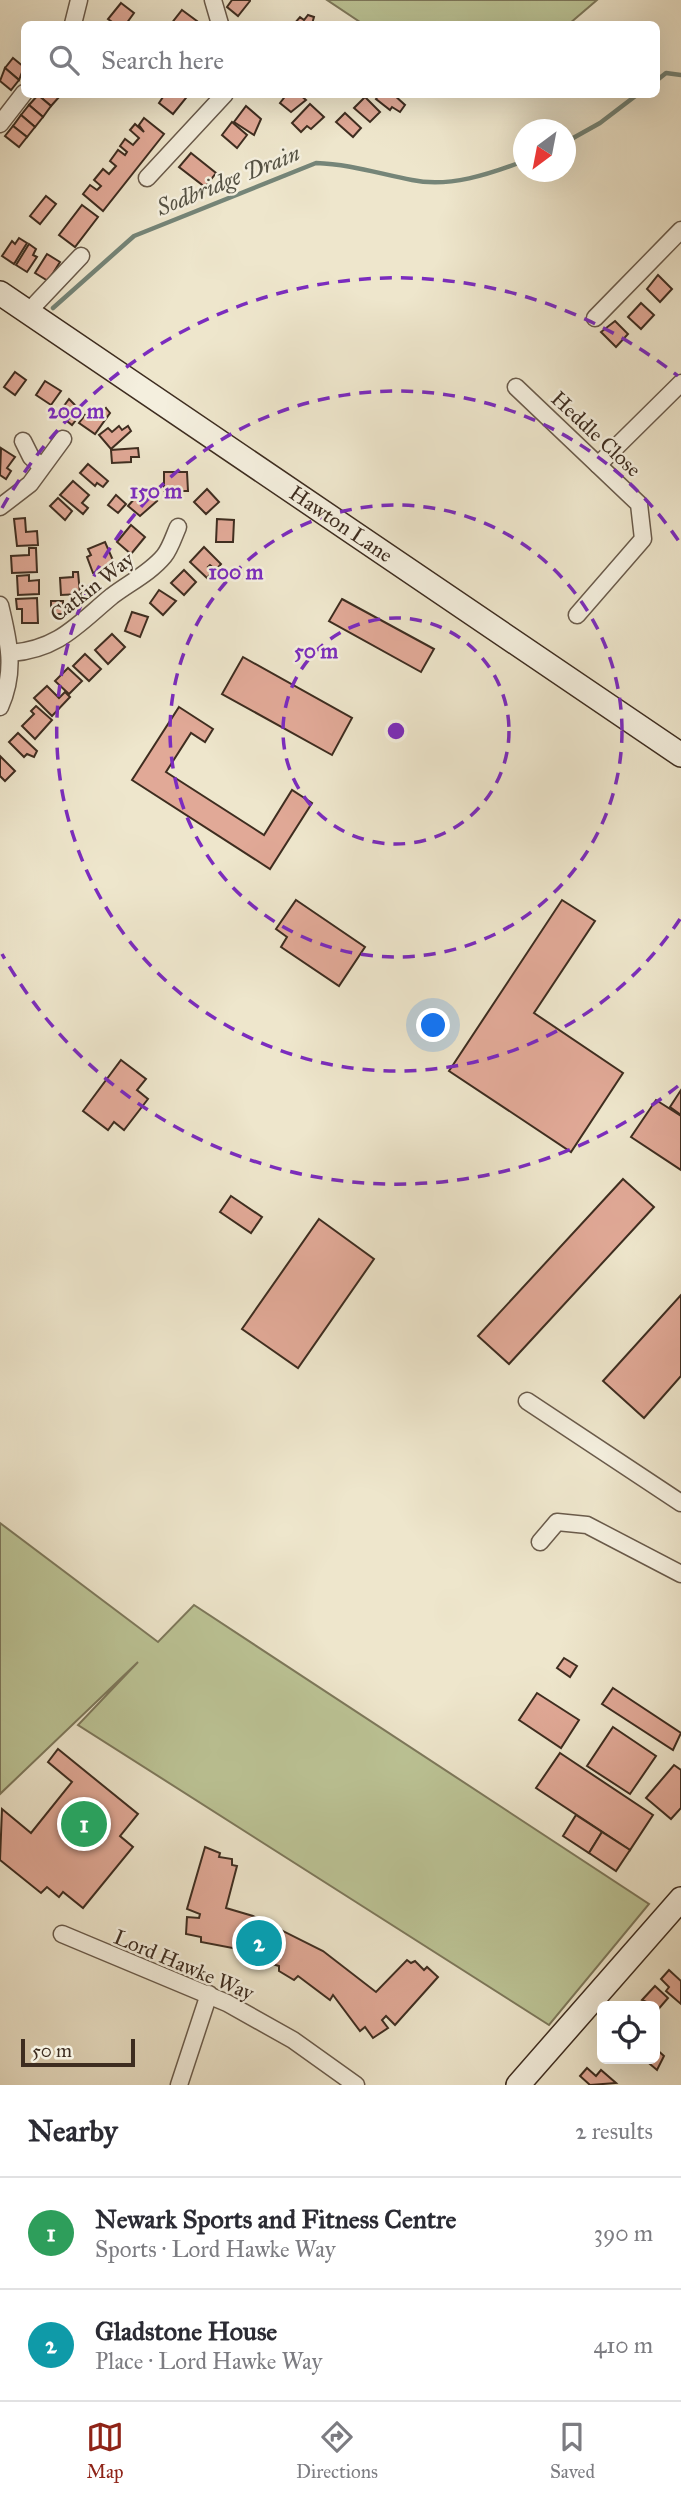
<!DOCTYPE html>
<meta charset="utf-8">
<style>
body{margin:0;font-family:"IM FELL Great Primer",serif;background:#f2f2f3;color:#2b2b33}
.controls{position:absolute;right:21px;bottom:21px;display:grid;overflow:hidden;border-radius:10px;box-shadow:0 7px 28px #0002}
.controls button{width:63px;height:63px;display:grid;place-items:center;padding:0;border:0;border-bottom:2px solid #e1e1e2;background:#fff;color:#2b2b33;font:35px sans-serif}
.compass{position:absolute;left:513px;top:119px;width:63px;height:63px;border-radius:50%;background:#fff;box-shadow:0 7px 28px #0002;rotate:212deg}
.scale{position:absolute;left:21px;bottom:18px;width:114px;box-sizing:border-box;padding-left:7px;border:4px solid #3e2d20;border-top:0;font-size:19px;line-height:24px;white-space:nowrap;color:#3e2d20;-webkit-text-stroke:5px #f4efde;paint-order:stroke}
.you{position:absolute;left:434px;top:1026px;width:24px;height:24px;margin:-18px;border:5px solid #fff;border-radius:50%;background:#1a73e8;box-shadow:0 0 0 10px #1a73e833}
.badge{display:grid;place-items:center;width:46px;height:46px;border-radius:50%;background:#8f2418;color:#fff;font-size:23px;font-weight:700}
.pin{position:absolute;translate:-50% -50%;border:4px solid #fff;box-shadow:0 2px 7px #0006}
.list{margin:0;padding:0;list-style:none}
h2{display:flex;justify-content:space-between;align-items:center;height:91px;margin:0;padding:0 28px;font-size:30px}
h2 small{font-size:23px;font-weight:400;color:#7c7c81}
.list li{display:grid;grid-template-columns:46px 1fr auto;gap:21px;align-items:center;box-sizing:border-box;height:112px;padding:0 28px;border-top:2px solid #e1e1e2}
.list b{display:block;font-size:26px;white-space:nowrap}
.list p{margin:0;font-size:23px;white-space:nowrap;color:#7c7c81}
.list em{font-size:23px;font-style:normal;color:#7c7c81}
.icon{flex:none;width:38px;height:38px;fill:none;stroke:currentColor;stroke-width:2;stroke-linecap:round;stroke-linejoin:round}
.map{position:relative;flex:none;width:681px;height:2085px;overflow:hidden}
.search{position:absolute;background:#fff;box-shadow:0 7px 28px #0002;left:21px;right:21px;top:21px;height:77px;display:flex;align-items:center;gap:18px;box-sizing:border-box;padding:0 24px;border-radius:10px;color:#7c7c81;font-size:26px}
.sheet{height:315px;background:#fff}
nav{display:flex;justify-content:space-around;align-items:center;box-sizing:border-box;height:98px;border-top:2px solid #e1e1e2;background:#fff;font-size:19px;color:#7c7c81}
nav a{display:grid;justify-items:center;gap:4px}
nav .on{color:#8f2418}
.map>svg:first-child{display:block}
</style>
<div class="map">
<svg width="681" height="2085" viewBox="0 0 681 2085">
<rect width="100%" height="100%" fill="#eee6cc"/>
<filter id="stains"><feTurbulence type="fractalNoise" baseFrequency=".00286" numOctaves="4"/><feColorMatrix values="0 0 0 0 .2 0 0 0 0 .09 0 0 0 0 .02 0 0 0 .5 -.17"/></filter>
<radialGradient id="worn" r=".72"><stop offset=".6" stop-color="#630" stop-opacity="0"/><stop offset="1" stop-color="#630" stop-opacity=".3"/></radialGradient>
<g fill="#bcc496" stroke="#7d785b" stroke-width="2">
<path d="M327 0H597L569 24H363Z"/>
<path d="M0 1523 158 1642 194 1605 649 1904 549 2025 78 1725 138 1662 0 1794Z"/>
</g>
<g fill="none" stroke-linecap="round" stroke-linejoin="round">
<g stroke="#758578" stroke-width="4.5">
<path d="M656 81 666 73 681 75"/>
<path d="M566 142 600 123 638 94"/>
<path d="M53 308 134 236 316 163C350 164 380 174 412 180 449 188 490 174 524 161"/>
</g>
</g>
<g fill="#e1a997" stroke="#3e2d20" stroke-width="2">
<path d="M232 0H250V1L238 16 227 7Z"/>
<path d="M121 3 134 13 126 24H115L108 19Z"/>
<path d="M182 10 201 24H171Z"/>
<path d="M308 15 314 17 312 24H294L300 17 304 20Z"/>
<path d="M13 58 24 67 19 80 5 68Z"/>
<path d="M5 68 19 80 11 90 0 81Z"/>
<path d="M57 94 60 96 51 106 38 95Z"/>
<path d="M165 94H181L186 98 173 114 159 103Z"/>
<path d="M287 94H299L306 100 291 112 280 103Z"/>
<path d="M380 94H393L405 105 400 112 392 107 390 110 376 99Z"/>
<path d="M38 95 51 106 43 117 29 105Z"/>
<path d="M365 97 380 112 370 122 354 108Z"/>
<path d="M310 104 324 117 311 129 307 126 301 132 292 123Z"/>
<path d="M29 105 43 117 35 127 21 115Z"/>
<path d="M246 106 261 119 254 135 234 122Z"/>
<path d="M345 113 361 128 353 137 336 122Z"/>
<path d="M21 115 35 127 27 137 13 126Z"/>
<path d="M144 118 164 134 103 211 83 194 90 185 97 190 101 186 94 180 103 169 109 174 116 166 110 161 118 150 125 155 127 152 120 146 125 139 133 145 139 138 130 130 135 124 144 132 139 125Z"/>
<path d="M232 122 247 135 237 148 222 135Z"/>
<path d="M13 126 27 137 19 147 5 136Z"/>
<path d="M191 153 216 173 205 187 179 167Z"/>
<path d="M46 196 56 204 40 224 30 216Z"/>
<path d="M82 205 98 217 75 247 59 235Z"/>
<path d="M19 238 27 243 14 264 2 256 12 241 15 244Z"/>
<path d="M29 244 36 249 33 255 37 257 27 272 16 265Z"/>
<path d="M47 254 60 262 48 281 35 273Z"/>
<path d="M658 275 672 289 660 302 647 289Z"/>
<path d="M641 303 654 315 641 329 628 317Z"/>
<path d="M615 321 628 334 616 347 601 332Z"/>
<path d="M15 372 26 380 15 395 4 387Z"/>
<path d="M45 381 61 391 51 405 36 395Z"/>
<path d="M69 399 82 412 72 425 58 414Z"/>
<path d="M106 408 110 413 95 434 79 423 85 415 90 419 95 411 99 414Z"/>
<path d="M119 426 122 430 128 426 131 431 111 449 99 435 108 428 112 432Z"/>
<path d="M1 448 15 457 7 468 11 471 6 479 0 475Z"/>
<path d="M138 448 139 457H131V462L112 463 111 450Z"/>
<path d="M88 464 108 481 103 487 97 483 95 486 80 473Z"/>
<path d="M164 472H187L188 491H164Z"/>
<path d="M73 481 89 495 82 503 88 508 83 514 60 495Z"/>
<path d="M143 489 157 501 140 516 128 506Z"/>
<path d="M207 489 219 502 206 514 194 502Z"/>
<path d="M116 495 126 504 118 513 108 505Z"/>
<path d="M58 498 72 511 65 520 50 506Z"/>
<path d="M25 518 26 532 37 531 38 545 17 546 14 519Z"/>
<path d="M217 519 234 520 233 542H216Z"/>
<path d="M131 525 145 537 131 554 117 542Z"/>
<path d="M105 542 115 565 93 573 87 557 91 555 88 549Z"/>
<path d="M204 547 221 564 216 570 210 565 208 567 213 571 207 578 190 562Z"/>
<path d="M29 548H36L37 572 12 573 11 556 29 555Z"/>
<path d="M184 570 196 582 184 595 171 583Z"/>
<path d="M73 572H78L80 594 61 595 60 578 73 577Z"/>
<path d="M29 575V581L39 580V594L18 595 17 576Z"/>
<path d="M159 590 176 601 163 615 150 603Z"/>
<path d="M37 598 38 623H22V609H17L16 599Z"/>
<path d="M342 599 434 649 421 672 329 621Z"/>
<rect x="51" y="601" width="12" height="13"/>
<path d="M132 612 148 617 140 637 125 631Z"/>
<path d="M112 634 125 647 108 664 95 650Z"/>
<path d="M85 654 101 669 89 681 73 666Z"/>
<path d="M243 657 352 718 332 755 222 694Z"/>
<path d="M68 668 82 681 69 694 55 681Z"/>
<path d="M47 686 59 698 65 692 70 697 52 716 34 698Z"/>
<path d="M36 706 52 720 35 739 22 726 34 714 31 711Z"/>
<path d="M179 707 213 729 205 742 191 733 166 772 264 835 292 790 312 803 270 869 132 780Z"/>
<path d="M18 733 37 751 34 757 27 754 24 757 9 742Z"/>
<path d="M0 756 15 771 5 781 0 776Z"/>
<path d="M296 900 365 947 339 986 281 947 287 937 276 929Z"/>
<path d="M562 900 595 921 534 1013 623 1073 571 1152 449 1071Z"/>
<path d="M121 1060 146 1079 137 1090 148 1099 124 1130 114 1122 108 1130 83 1111Z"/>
<path d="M681 1090V1115L670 1107Z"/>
<path d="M656 1100 681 1116V1170L631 1137Z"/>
<path d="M623 1179 654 1207 509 1364 478 1336Z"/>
<path d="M231 1196 262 1217 251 1233 220 1212Z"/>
<path d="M319 1219 374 1259 298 1368 242 1329Z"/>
<path d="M681 1295V1376L644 1418 603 1381Z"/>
<path d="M564 1658 577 1666 570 1677 557 1668Z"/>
<path d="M613 1688 681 1733 673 1750 602 1704Z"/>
<path d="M537 1693 579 1720 561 1748 519 1720Z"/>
<path d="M613 1727 656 1756 630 1794 587 1766Z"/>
<path d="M58 1749 138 1814 120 1836 133 1847 83 1908 63 1892 59 1897 47 1887 41 1893 0 1860 2 1809 31 1833 72 1782 48 1762Z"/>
<path d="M560 1753 653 1815 630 1850 536 1788Z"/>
<path d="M674 1765 681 1770V1808L671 1819 646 1798Z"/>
<path d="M576 1815 602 1832 589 1853 563 1836Z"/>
<path d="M602 1832 630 1850 616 1871 589 1853Z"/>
<path d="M205 1847 220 1853 219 1857 232 1859V1865L237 1866 226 1908 253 1916 323 1951 376 1992 407 1960 411 1963 415 1961 424 1970 427 1967 438 1977 395 2025 386 2016 382 2020 388 2028 373 2038 365 2027 360 2031 333 1995 330 2000 298 1976 294 1980 279 1971V1966L262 1961 243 1950 201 1942V1937L186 1934 187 1917 199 1918 200 1914 187 1909Z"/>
<path d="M669 1970 681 1981V2004L666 1991 669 1987 661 1979Z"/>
<path d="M655 1986 668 1998 656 2012 655 2006 642 2000Z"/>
<path d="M655 2048 664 2056 657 2070 644 2059H655Z"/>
<path d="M587 2068 596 2076 601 2070 616 2083 590 2085 580 2076Z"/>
</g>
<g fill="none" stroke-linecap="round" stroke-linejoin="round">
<defs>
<g id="street">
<path d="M213 0 220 24"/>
<path d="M73 24 79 0"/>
<path d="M0 124 24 93"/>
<path d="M147 178 225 94"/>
<path d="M28 312 81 256"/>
<path d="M595 318 681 230"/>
<path d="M516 387 639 504 643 539 577 615"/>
<path d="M23 441 31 457 41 466"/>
<path d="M598 465 681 383"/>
<path d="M0 507 30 484 63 439"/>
<path d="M0 605C9 642 16 671 0 707"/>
<path d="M11 653C59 649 78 624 112 596 129 583 150 573 164 556 170 549 174 536 178 527"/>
<path d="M527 1401 681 1503"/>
<path d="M540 1542 557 1522 587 1525 681 1574"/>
<path d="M62 1934 227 2003 293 2040 356 2085"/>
<path d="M179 2085 209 1994"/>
</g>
<g id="secondary">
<path d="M0 293 681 755"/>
<path d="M518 2085 681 1899"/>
</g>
</defs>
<use href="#street" stroke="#6a5b4b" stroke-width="19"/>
<use href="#secondary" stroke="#3e2d20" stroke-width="26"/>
<use href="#street" stroke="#f4efde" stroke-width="16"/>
<use href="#secondary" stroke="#f4efde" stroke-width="23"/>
</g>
<g fill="none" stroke="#7b2cbf" stroke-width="3.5" stroke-dasharray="12 9">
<circle cx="396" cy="731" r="113"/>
<circle cx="396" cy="731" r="226"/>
<path d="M680 919A340 340 0 1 1 680 543"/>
<path d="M678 1086A453 453 0 0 1 2 954M2 508A453 453 0 0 1 678 376"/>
</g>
<g text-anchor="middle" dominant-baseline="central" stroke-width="5" stroke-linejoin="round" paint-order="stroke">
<g font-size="21" fill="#3e2d20" stroke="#f4efde">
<text transform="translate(596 434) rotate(43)">Heddle Close</text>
<text transform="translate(341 524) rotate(34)">Hawton Lane</text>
<text transform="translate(92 587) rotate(-38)">Catkin Way</text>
<text transform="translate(184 1965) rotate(23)">Lord Hawke Way</text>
</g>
<g font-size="23" font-style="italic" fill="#555244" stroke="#f4efde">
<text transform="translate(228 180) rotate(-22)">Sodbridge Drain</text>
</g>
</g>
<circle cx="396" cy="731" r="10" fill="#7b2cbf" stroke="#f4efde" stroke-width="3.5"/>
<g font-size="21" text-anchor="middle" font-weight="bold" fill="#7b2cbf" stroke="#f4efde" stroke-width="5" stroke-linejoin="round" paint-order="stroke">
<text x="76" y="418">200 m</text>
<text x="156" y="498">150 m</text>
<text x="236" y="579">100 m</text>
<text x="316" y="658">50 m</text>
</g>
<rect width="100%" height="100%" filter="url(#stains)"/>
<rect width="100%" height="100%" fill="url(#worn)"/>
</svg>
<div class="controls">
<button><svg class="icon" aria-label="locate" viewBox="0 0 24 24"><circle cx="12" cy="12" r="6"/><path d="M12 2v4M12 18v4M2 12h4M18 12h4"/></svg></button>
</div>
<svg class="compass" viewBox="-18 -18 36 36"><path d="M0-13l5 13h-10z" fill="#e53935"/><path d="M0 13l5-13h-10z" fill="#7c7c81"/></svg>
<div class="scale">50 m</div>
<div class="you"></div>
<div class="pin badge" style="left:84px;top:1824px;background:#2e9e5b">1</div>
<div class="pin badge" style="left:259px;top:1943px;background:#0f9aa8">2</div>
<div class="search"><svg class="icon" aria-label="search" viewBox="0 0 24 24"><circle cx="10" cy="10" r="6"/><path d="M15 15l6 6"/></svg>Search here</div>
</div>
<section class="sheet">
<h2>Nearby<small>2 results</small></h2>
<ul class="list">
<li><span class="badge" style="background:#2e9e5b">1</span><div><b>Newark Sports and Fitness Centre</b><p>Sports · Lord Hawke Way</p></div><em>390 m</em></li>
<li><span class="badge" style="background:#0f9aa8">2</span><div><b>Gladstone House</b><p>Place · Lord Hawke Way</p></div><em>410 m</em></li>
</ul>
</section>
<nav>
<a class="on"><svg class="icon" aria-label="map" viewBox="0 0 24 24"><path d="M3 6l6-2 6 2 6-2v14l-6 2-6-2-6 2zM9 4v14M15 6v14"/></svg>Map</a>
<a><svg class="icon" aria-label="directions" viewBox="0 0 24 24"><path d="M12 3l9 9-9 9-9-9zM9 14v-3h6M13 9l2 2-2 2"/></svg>Directions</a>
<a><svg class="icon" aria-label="saved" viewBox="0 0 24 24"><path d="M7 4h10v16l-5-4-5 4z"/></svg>Saved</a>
</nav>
